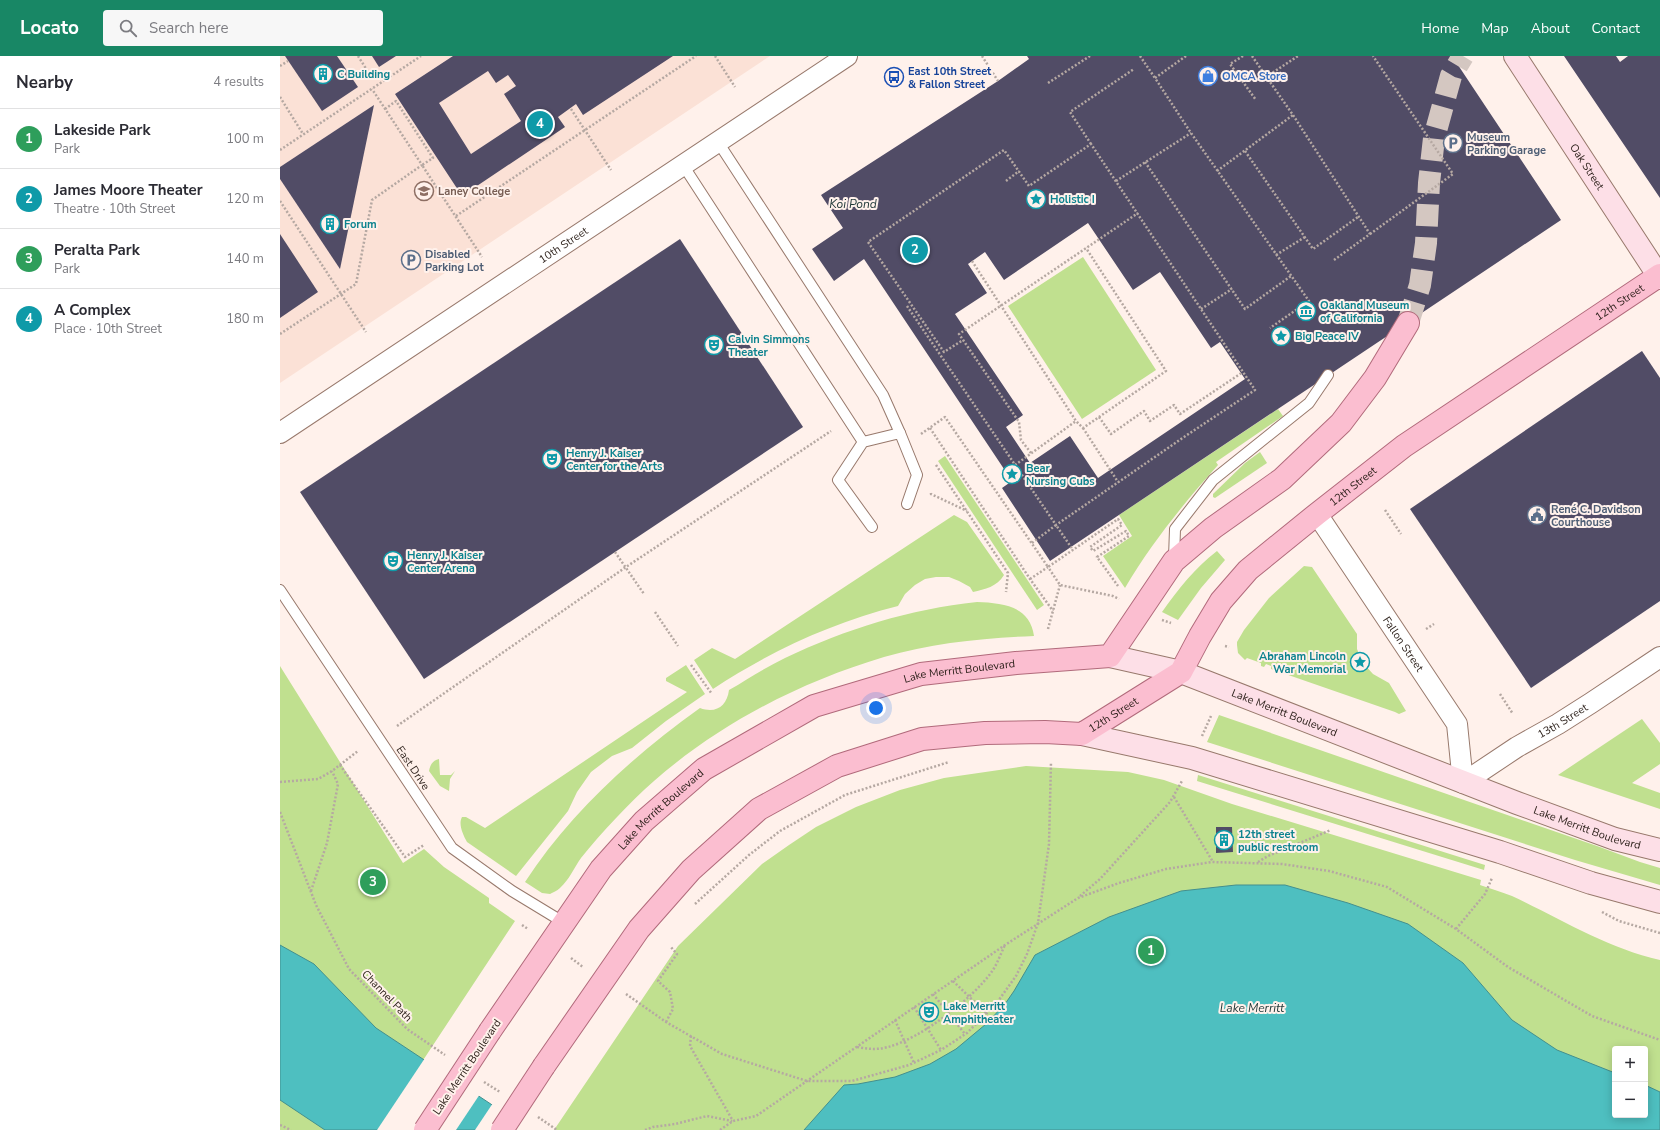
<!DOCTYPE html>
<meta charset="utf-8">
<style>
body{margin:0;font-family:"Nunito Sans",sans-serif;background:#f7f7f7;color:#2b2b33}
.controls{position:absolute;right:12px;bottom:12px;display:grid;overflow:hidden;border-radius:4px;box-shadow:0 2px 10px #0003}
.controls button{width:36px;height:36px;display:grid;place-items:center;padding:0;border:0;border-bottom:1px solid #e1e1e2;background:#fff;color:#2b2b33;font:20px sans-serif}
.you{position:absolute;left:596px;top:652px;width:14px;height:14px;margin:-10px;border:3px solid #fff;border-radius:50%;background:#1a73e8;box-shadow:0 0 0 6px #1a73e833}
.badge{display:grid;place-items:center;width:26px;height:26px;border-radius:50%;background:#188765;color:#fff;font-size:13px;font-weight:700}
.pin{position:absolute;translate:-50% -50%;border:2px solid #fff;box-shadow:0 1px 4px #0006}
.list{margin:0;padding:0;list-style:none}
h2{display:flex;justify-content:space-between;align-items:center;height:52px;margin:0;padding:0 16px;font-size:17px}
h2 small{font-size:13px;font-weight:400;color:#7c7c81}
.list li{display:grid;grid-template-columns:26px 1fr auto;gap:12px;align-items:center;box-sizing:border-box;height:60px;padding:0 16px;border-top:1px solid #e1e1e2}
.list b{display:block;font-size:15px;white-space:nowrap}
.list p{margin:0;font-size:13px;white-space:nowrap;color:#7c7c81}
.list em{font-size:13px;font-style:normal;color:#7c7c81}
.icon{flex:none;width:22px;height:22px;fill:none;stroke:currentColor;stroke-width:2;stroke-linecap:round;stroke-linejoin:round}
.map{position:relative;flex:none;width:1380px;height:1074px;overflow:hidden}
header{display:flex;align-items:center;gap:24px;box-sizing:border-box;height:56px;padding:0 20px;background:#188765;color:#fff}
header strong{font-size:19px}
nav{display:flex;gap:22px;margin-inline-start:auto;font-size:14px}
.search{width:280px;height:36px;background:#f7f7f7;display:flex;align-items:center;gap:10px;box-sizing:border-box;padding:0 14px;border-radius:4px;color:#7c7c81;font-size:15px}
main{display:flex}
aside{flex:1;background:#fff}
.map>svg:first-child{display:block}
</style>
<header>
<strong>Locato</strong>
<div class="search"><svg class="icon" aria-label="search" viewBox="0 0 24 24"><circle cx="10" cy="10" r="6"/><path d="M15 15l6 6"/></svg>Search here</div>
<nav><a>Home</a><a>Map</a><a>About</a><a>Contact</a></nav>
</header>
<main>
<aside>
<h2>Nearby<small>4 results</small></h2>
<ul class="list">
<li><span class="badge" style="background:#2e9e5b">1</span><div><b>Lakeside Park</b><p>Park</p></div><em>100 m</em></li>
<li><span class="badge" style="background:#0f9aa8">2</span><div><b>James Moore Theater</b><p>Theatre · 10th Street</p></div><em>120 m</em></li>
<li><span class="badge" style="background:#2e9e5b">3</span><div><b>Peralta Park</b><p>Park</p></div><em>140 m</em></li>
<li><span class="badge" style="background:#0f9aa8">4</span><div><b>A Complex</b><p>Place · 10th Street</p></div><em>180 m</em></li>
</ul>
</aside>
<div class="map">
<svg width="1380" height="1074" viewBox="0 0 1380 1074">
<rect width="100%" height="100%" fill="#fff1eb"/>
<path fill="#fbe1d6" d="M0 0H490L0 327Z"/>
<g fill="#c0e08f" fill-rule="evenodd">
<path d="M803 201 876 314 802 363 728 250Z"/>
<path d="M998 353 1003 360 936 406 938 409C903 448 871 488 845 532L823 500 852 480 839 459Z"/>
<path d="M980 396 987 407 935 442 933 441V438L965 407Z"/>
<path d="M665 400 764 549 757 554 658 405Z"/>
<path d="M674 459 687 466 724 519C717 531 705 533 693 536L690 531 679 525 669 521H656L645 523 635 529 625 538 618 550C551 567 491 595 433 633L414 604 432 592 455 603Z"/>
<path d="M937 495 945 504 921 532 898 564 882 556C899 532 914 513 937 495Z"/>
<path d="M1024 510 1032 511 1077 578V593L1083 607 1093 618 1109 627 1126 655 1119 658 1115 656 991 613V610L986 608 984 611 981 610V607L967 602 965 604 958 597 957 589V586L964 574 989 542Z"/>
<path d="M697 546C723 547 750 550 754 580 704 582 652 587 604 601 520 626 439 668 374 725 349 747 321 777 301 802 294 812 289 824 280 832 277 835 273 836 270 838L262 837 245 826C290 757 353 700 420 652 436 658 447 650 449 634 468 623 486 611 505 602 566 573 630 553 697 546Z"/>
<path d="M406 609 425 638 386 665 352 692 332 700 311 716 297 736 288 755 236 820 187 786C183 779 178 768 182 761H186L205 772 407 636 386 625V622Z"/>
<path d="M0 610 123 807 144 793 164 811 209 842V847L235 865 97 1074H0Z"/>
<path d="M939 659 1317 790 1360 806 1380 812V829L1295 804 927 686Z"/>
<path d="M1362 663 1380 687V708L1352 727 1380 737V753L1278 719Z"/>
<path d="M159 703 160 719H171L175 715 170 723 169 735 160 730 149 715C150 709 153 704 159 703Z"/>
<path d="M746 710 848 716 884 724 952 748 1201 824 1200 829C1211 833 1222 836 1232 840 1281 863 1327 892 1380 904V1074H274L398 890 482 808 509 789 536 771 576 751 620 734 664 722ZM1335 993H1365V1059H1335Z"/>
<path d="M918 719 1205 809 1204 814 917 725Z"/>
</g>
<g fill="#4ebfc0" stroke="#438f8e">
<path d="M956 829H1005L1068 847 1128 868 1183 907 1232 964 1277 994 1335 1017V1059H1365V1029L1380 1036V1074H524L564 1029 578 1028 615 1021 650 1008 676 993 706 968 725 948 734 935 755 899 829 861 901 835Z"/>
<path d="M0 889 34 908 96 972 250 1074H45L0 1044Z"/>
</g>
<g fill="#fff1eb">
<path d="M145 1002 200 1038 176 1074H97Z"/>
<path d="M213 1047 251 1072 252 1074H195Z"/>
</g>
<g fill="#514c66" fill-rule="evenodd">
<path d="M5 0H57L78 31 42 55Z"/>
<path d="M92 0H116L99 11Z"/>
<path d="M173 0H393L303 59 296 48 278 61 285 71 182 140 115 38ZM208 15 216 27 228 19 236 30 224 38 241 65 191 98 159 47Z"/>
<path d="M747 0H1172L1281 164 770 505 722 432 732 425 584 203 554 225 532 193 563 172 541 139 718 25 749 3ZM808 167 853 234 880 216 931 292 940 286 965 323 818 422 790 380 750 407 726 371 743 359 675 258 707 237 688 208 705 196 724 224Z"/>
<path d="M1284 0H1336L1340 6 1348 0H1380V142Z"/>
<path d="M94 49 60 213 0 123V111Z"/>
<path d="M0 178 38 236 0 262Z"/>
<path d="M400 183 523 371 144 623 20 436Z"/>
<path d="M1362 295 1380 322V545L1251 632 1130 453Z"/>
<path d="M936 771H952L953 796 936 797Z"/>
</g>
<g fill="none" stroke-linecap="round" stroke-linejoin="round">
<path stroke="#d4c7c1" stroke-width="22" stroke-dasharray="22 11" stroke-linecap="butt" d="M1128 267 1140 229 1146 187 1149 127 1154 82 1171 20 1183 0"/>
<defs>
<g id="lane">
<path d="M438 86 603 339 620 377"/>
<path d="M403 109 583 386"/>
<path d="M592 471 558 424 583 386 620 377 637 419 627 448"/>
<path d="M894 502 895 473 933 424 1029 347 1048 319"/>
<path d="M0 534 172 792 232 835 283 866"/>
</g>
<g id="street">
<path id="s1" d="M0 377 567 0"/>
<path id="s2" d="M1037 458 1177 668 1183 727 1237 691 1278 668 1311 647 1380 601"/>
</g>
<g id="secondary">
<path id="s3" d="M1235 0 1380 222"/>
<path id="s4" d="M830 600 901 616 1237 747 1335 783 1380 794"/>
<path d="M802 678 912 702 1220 796 1311 827 1380 846"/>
</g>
<g id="primary">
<path id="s5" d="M210 975 321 813 364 765 424 713 534 650 641 618 736 607 830 600 894 505 933 472 1002 423 1061 367 1095 322 1128 267"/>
<path id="s6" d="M264 1010 359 873 411 814 479 753 557 710 642 683 705 677 765 676 802 678 901 616 920 580 941 545 968 514 1037 458 1124 390 1380 219"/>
</g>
</defs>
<use href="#lane" stroke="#98796c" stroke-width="12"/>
<use href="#street" stroke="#98796c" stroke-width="22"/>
<use href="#secondary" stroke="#98796c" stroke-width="24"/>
<use href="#primary" stroke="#b16a7b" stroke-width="24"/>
<g stroke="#b5a8a2" stroke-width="2.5" stroke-dasharray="2 2" stroke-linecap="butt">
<path d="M78 0 92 22"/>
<path d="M435 0 455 31"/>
<path d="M702 0 718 25"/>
<path d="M860 0 875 22"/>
<path d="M906 0 875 22 911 77 1029 245 990 272"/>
<path d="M963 0 950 8 976 44"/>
<path d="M972 0 1013 59 1090 178 1054 204"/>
<path d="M0 10 8 5"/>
<path d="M986 21 1018 0"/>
<path d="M768 27 810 0"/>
<path d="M0 41 23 78"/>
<path d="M105 53 116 45 153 102 142 109 202 201"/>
<path d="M291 53 331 114"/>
<path d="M811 88 790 56 854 13"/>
<path d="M0 94 141 0"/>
<path d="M965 95 1033 193 1078 161"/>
<path d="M865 106 965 253 1011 220"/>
<path d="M937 115 1013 59"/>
<path d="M726 125 739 115"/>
<path d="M836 125 911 77"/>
<path d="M0 145 86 276"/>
<path d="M176 160 416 0"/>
<path d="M1090 178 1173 118 1093 0"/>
<path d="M996 199 1025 181"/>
<path d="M692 205 796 365 803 372 886 315 806 192"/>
<path d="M627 250 776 469 904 381 975 334 811 88 749 130 724 94 588 186 664 296 683 284"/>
<path d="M921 253 952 233"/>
<path d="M0 278 76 228 92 144 142 109 92 33"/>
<path d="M819 361 831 378 864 355 870 365 894 349 900 358 963 316"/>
<path d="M650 372 750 523 773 555"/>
<path d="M803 372 838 426"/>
<path d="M641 378 665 361 768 511 838 463 842 469 810 491 813 495 846 475 849 480 817 501 838 530"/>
<path d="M751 397 741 384 739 366 679 278 858 157"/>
<path d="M656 409 728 517 726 536"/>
<path d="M735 409 796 365"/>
<path d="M651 437V438L687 455"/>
<path d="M1105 454 1121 478"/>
<path d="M752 487 776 469 793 494"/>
<path d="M335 496 364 538"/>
<path d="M750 523 768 511 780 529 833 540 839 543"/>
<path d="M375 556 398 590"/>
<path d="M882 564 891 567"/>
<path d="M768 573 780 529"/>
<path d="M1146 573 1154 568"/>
<path d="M945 590 949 591"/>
<path d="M411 609 432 638"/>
<path d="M1220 638 1233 658"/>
<path d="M117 670 346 511 551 375"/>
<path d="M922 680 931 660"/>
<path d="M60 709 125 801 144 789"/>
<path d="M0 726 38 723 52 715 78 695"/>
<path d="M894 741 933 806"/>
<path d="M0 756 36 849 69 913 127 973 165 999"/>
<path d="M978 806 988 800 1051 774"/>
<path d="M31 835 47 787 58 728 52 715"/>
<path d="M800 840 820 823 890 746 902 725"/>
<path d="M415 848 469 799 500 775 565 739 669 706"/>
<path d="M1322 856 1339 865 1380 877"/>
<path d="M242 869 248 873"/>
<path d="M1176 873 1205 838 1212 822"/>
<path d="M291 902 303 911"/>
<path d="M673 925 707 958"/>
<path d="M346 938 386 966 442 998 527 1025H572L629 1009 661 994 687 977 716 948 736 920 747 898 758 867 769 788 771 706"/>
<path d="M653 938 685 978"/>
<path d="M634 951 661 994"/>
<path d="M615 964 634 1007"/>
<path d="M386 966 393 953 390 936 378 925 397 898 390 890"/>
<path d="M411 980 410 990 453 1065"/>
<path d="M577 991C588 993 597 994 608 991 640 983 694 942 713 914 718 906 721 897 725 889"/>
<path d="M204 1026 220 1036"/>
<path d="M258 1061 277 1074"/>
<path d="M0 1069 11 1074"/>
<path d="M365 1074 373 1071 395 1068 427 1060 452 1065"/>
<path d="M440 1074 453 1065 476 1060 725 889 798 842 839 827 886 813 932 806 1002 808 1049 815 1107 831 1176 873 1228 911 1312 960 1380 984"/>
</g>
<use href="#lane" stroke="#fff" stroke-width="10"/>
<use href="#street" stroke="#fff" stroke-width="20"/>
<use href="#secondary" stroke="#fddfe7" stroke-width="22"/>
<use href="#primary" stroke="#fbbed0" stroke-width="22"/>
<defs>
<g id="primary-bridge">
<path d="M145 1074 210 975"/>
<path d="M222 1074 264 1010"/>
</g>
</defs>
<use href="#primary-bridge" stroke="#b16a7b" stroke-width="24" stroke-linecap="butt"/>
<use href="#primary-bridge" stroke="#fbbed0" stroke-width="22"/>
</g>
<defs>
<symbol id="building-ring" viewBox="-11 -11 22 22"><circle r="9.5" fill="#fff1eb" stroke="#0f9aa8" stroke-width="1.5"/><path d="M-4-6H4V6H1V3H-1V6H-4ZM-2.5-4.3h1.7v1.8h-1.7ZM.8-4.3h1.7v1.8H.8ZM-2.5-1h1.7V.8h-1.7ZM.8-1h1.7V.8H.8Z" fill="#0f9aa8"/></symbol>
<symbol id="shop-ring" viewBox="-11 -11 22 22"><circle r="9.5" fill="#fff1eb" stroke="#3f7fe0" stroke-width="1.5"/><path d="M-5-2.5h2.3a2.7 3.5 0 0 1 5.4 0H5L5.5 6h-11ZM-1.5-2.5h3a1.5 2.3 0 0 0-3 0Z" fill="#3f7fe0"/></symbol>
<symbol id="bus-ring" viewBox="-11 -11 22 22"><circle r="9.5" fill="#fff1eb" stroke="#1a4fb4" stroke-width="1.5"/><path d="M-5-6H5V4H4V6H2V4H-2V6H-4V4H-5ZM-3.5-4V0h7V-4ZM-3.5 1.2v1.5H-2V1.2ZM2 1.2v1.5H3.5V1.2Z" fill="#1a4fb4"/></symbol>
<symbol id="parking-ring" viewBox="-11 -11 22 22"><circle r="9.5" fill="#fff1eb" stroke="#5c6f8a" stroke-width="1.5"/><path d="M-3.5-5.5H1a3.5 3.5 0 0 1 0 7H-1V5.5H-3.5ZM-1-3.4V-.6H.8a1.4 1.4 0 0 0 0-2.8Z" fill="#5c6f8a"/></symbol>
<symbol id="university-ring" viewBox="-11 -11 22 22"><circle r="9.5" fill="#fff1eb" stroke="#8d6e63" stroke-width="1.5"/><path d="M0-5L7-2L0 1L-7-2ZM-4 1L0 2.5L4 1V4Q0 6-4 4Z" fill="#8d6e63"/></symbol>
<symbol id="sight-ring" viewBox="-11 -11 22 22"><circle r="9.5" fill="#fff1eb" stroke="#0f9aa8" stroke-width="1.5"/><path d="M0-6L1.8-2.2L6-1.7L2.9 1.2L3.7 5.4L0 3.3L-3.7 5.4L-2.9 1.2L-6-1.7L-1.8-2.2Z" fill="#0f9aa8"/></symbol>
<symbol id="museum-ring" viewBox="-11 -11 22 22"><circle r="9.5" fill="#fff1eb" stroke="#0f9aa8" stroke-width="1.5"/><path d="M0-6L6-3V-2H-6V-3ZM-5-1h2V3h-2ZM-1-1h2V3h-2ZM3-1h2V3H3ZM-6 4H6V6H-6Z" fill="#0f9aa8"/></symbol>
<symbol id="theatre-ring" viewBox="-11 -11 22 22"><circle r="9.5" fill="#fff1eb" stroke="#0f9aa8" stroke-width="1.5"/><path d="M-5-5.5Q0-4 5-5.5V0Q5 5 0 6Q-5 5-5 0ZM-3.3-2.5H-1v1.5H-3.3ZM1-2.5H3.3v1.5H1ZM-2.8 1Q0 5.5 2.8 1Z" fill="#0f9aa8"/></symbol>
<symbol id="civic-ring" viewBox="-11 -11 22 22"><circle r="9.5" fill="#fff1eb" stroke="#5c6f8a" stroke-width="1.5"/><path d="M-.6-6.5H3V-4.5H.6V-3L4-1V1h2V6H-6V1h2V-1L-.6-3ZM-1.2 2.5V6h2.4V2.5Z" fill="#5c6f8a"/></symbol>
</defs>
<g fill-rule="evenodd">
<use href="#building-ring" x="32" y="7" width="22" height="22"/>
<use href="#shop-ring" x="917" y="9" width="22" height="22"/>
<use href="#bus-ring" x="603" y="10" width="22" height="22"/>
<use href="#parking-ring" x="1162" y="76" width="22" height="22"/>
<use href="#university-ring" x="133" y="124" width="22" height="22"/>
<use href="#sight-ring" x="745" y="132" width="22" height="22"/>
<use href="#building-ring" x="39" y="157" width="22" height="22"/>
<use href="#parking-ring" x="120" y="193" width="22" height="22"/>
<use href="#museum-ring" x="1015" y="244" width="22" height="22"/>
<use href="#sight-ring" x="990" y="269" width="22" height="22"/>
<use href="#theatre-ring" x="423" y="278" width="22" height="22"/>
<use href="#theatre-ring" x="261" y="392" width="22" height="22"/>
<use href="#sight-ring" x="721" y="407" width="22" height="22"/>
<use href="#civic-ring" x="1246" y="448" width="22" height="22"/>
<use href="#theatre-ring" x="102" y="494" width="22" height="22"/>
<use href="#sight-ring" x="1069" y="595" width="22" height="22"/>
<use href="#building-ring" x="933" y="773" width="22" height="22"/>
<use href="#theatre-ring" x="638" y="945" width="22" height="22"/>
</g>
<g text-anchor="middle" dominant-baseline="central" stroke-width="4" stroke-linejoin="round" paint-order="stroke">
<g font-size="11" font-weight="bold" fill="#164399" stroke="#fff1eb" text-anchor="start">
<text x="628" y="15">East 10th Street<tspan x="628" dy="13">&amp; Fallon Street</tspan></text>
</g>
<g font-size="11" font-weight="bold" fill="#0d838f" stroke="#fff1eb" text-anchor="start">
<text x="57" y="18">C Building</text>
<text x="770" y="143">Holistic I</text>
<text x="64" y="168">Forum</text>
<text x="1040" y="249">Oakland Museum<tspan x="1040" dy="13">of California</tspan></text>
<text x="1015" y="280">Big Peace IV</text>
<text x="448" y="283">Calvin Simmons<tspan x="448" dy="13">Theater</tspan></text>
<text x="286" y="397">Henry J. Kaiser<tspan x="286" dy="13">Center for the Arts</tspan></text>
<text x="746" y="412">Bear<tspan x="746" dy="13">Nursing Cubs</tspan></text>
<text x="127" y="499">Henry J. Kaiser<tspan x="127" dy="13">Center Arena</tspan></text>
<text x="1066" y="600" text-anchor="end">Abraham Lincoln<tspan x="1066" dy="13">War Memorial</tspan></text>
<text x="958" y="778">12th street<tspan x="958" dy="13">public restroom</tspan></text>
<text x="663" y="950">Lake Merritt<tspan x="663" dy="13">Amphitheater</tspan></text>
</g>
<g font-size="11" font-weight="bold" fill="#366cbe" stroke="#fff1eb" text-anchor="start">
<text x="942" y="20">OMCA Store</text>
</g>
<g font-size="11" font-weight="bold" fill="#4e5e75" stroke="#fff1eb" text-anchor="start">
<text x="1187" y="81">Museum<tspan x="1187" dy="13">Parking Garage</tspan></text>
<text x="145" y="198">Disabled<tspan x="145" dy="13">Parking Lot</tspan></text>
<text x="1271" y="453">René C. Davidson<tspan x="1271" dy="13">Courthouse</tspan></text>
</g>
<g font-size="11" fill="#2a1e18" stroke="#fff1eb">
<text stroke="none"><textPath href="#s3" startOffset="132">Oak Street</textPath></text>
<text stroke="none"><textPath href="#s1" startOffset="340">10th Street</textPath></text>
<text stroke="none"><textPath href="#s6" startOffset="1373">12th Street</textPath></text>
<text stroke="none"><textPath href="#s6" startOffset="1049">12th Street</textPath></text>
<text stroke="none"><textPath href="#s2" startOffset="156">Fallon Street</textPath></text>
<text stroke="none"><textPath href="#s5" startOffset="617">Lake Merritt Boulevard</textPath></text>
<text stroke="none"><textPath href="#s6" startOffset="712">12th Street</textPath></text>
<text stroke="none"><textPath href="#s4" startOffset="184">Lake Merritt Boulevard</textPath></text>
<text stroke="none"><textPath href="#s2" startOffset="429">13th Street</textPath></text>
<text transform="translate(133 712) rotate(56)">East Drive</text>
<text stroke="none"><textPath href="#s5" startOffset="281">Lake Merritt Boulevard</textPath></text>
<text stroke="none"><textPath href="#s4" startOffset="508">Lake Merritt Boulevard</textPath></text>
<text transform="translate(107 940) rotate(46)">Channel Path</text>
<text transform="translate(187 1011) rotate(-56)">Lake Merritt Boulevard</text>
</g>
<g font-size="11" font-weight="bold" fill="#785e54" stroke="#fff1eb" text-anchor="start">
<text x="158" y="135">Laney College</text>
</g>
<g font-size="12" font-style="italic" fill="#1e3737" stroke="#fff1eb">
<text x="573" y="148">Koi Pond</text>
<text x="972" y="952">Lake Merritt</text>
</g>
</g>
</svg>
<div class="controls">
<button>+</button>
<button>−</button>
</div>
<div class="you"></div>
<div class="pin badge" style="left:871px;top:895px;background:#2e9e5b">1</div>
<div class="pin badge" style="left:635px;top:194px;background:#0f9aa8">2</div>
<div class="pin badge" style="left:93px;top:826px;background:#2e9e5b">3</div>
<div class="pin badge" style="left:260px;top:68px;background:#0f9aa8">4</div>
</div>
</main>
